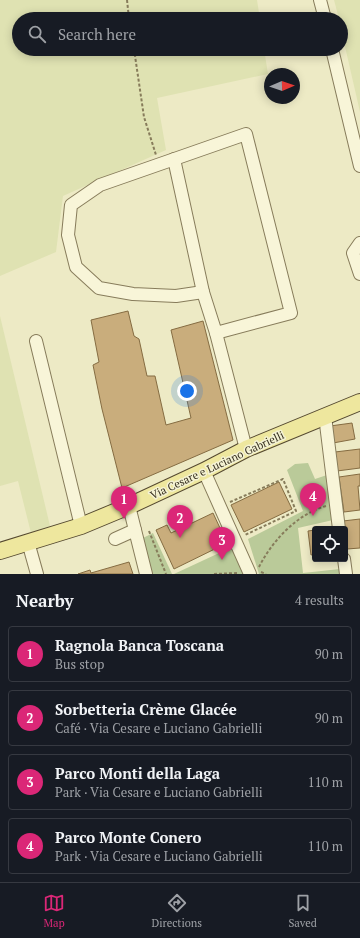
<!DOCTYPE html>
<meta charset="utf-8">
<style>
body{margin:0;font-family:"PT Serif",serif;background:#242831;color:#f1f3f6}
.controls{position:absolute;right:12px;bottom:12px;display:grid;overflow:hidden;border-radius:4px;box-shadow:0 2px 10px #0003}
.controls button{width:36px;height:36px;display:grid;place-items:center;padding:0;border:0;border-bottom:1px solid #363941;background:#171b24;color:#f1f3f6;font:20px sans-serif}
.compass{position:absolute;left:264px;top:68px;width:36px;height:36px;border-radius:50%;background:#171b24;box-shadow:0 2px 10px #0003;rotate:88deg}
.you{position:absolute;left:187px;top:391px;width:14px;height:14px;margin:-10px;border:3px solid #fff;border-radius:50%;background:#1a73e8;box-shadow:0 0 0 6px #1a73e833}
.badge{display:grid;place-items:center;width:26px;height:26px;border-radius:50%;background:#db2777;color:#fff;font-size:13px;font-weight:700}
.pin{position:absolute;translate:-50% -33px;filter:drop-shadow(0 1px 2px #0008)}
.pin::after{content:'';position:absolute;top:21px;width:14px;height:12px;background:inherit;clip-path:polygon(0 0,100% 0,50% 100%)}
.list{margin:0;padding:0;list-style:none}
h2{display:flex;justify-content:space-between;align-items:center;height:52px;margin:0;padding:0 16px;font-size:17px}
h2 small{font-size:13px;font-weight:400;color:#9ea1a6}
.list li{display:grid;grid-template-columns:26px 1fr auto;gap:12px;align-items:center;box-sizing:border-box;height:56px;margin:0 8px 8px;padding:0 8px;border:1px solid #363941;border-radius:4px}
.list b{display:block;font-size:15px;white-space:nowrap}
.list p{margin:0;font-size:13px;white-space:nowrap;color:#9ea1a6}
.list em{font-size:13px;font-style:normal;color:#9ea1a6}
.icon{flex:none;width:22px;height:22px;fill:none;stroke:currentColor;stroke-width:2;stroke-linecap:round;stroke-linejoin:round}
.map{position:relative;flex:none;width:360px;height:574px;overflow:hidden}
.search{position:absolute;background:#171b24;box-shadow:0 2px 10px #0003;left:12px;right:12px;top:12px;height:44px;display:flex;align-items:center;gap:10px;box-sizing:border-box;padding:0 14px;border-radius:22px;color:#9ea1a6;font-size:15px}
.sheet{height:308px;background:#171b24}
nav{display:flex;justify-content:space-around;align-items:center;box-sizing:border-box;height:56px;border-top:1px solid #363941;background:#171b24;font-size:11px;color:#9ea1a6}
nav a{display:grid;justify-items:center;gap:2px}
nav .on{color:#db2777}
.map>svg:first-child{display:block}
</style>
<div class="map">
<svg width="360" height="574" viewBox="0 0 360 574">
<rect width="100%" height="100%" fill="#edeac5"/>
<g fill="#dfe2b2">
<path d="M0 0H257L260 19H19V49H264L268 74 157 98 166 150 63 196 56 252 0 276Z"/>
<path d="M334 0H360V112L341 29V19H339Z"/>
<path d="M0 316 50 526 31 533 18 481 0 486Z"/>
</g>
<g fill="#baca99">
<path d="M308 463 315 479 327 475 333 520 298 528 303 573 340 569 341 574H259L248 539 303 511 287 470 295 464Z"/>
<path d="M153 533 172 574H151L143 538Z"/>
<path d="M232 547 245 574H174Z"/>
</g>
<g fill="#c9ad7c" stroke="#856c42">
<path d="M128 311 134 336 139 339 147 376H155L166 425 191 418 171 330 203 321 233 440 122 488 102 409 93 365 99 362 91 320Z"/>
<path d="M352 423 355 439 333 443 330 426Z"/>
<path d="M360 449V468L337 471 335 452Z"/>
<path d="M360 474V486H358L360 510 344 512 339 477Z"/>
<path d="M279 482 292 509 244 532 231 505Z"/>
<path d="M213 513 227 543 174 569 156 530 167 525 171 533Z"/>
<path d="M360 519V548L347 549 343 521Z"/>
<path d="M315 530V554L311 555 308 531Z"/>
<path d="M129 562 133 574H78L90 570 91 573Z"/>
</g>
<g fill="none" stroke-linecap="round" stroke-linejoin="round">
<defs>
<g id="minor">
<path d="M320 0 325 19"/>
<path d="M332 49 360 166"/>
<path d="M174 159 203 292 216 333 246 449"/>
<path d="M360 243 353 253 360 274"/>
<path d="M203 292 176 296 133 294 99 288 76 267 68 235 71 205 100 185 246 134 291 313 216 333"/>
<path d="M36 341 81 526"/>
<path d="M325 416 339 529"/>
<path d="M204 471 250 574"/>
<path d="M129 506 146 574"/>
<path d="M115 539 135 530"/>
<path d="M28 542 37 574"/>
<path d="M344 559 346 574"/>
</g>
<path id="major" d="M0 551 81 526 129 506 204 471 246 449 360 402"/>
</defs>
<use href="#minor" stroke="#877c5b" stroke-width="14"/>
<use href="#major" stroke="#554930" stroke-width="18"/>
<g stroke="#877c5b" stroke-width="2" stroke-dasharray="3 2" stroke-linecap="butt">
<path d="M127 0 129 19"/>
<path d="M134 49 144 117 156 155"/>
<path d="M230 502 283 479 296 511 245 535"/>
<path d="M318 507 324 500"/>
<path d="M149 531 166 574"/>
<path d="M259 567C272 541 297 514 326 506"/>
<path d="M261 572 266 574"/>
<path d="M214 574 237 573"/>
</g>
<use href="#minor" stroke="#f8f5d8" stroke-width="12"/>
<use href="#major" stroke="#eee79e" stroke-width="16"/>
</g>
<g text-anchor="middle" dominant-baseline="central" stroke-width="3" stroke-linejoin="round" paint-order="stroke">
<g font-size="11" fill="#37301f" stroke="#f4f2d4">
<text transform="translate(217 465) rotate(-25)">Via Cesare e Luciano Gabrielli</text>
</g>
</g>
</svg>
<div class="controls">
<button><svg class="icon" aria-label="locate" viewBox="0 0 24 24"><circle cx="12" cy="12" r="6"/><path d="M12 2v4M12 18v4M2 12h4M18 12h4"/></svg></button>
</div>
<svg class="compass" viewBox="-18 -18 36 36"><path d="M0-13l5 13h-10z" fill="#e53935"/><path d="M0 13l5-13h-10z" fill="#9ea1a6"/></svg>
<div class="you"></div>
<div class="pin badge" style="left:124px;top:519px">1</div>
<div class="pin badge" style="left:180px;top:538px">2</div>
<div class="pin badge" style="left:222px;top:560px">3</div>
<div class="pin badge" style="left:313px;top:516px">4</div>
<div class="search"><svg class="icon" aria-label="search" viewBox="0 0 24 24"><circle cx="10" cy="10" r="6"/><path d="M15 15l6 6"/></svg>Search here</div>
</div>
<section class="sheet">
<h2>Nearby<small>4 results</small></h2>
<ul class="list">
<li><span class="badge">1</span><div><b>Ragnola Banca Toscana</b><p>Bus stop</p></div><em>90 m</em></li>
<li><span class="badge">2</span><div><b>Sorbetteria Crème Glacée</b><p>Café · Via Cesare e Luciano Gabrielli</p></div><em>90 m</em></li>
<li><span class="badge">3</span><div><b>Parco Monti della Laga</b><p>Park · Via Cesare e Luciano Gabrielli</p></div><em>110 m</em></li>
<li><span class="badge">4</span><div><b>Parco Monte Conero</b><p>Park · Via Cesare e Luciano Gabrielli</p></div><em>110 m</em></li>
</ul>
</section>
<nav>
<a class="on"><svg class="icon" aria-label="map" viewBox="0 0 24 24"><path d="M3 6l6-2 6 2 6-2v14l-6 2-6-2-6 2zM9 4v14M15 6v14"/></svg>Map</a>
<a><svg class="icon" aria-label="directions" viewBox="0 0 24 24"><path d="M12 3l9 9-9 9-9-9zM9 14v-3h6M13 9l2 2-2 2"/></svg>Directions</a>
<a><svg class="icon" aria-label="saved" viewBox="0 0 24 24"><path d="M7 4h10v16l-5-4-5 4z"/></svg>Saved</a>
</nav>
